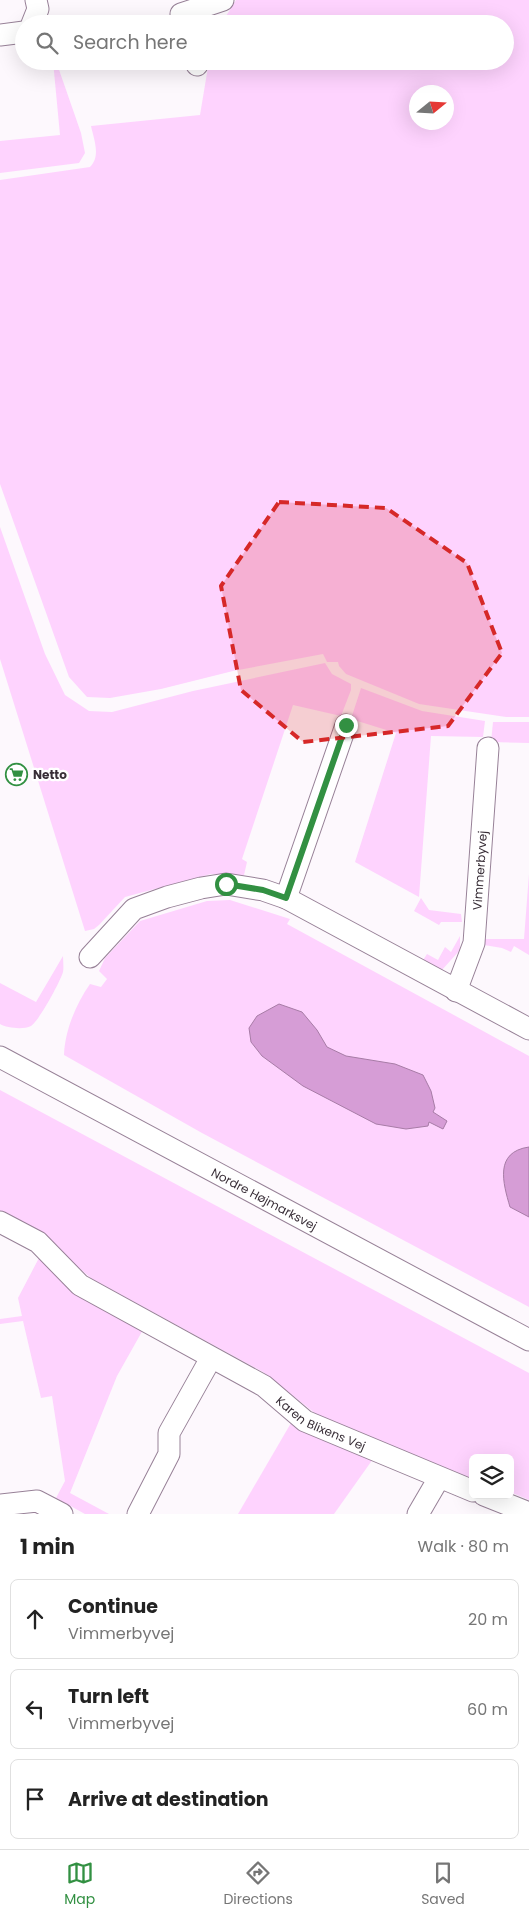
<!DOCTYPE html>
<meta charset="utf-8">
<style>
body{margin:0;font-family:Poppins,sans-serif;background:#f6f6f6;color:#222}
.controls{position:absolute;right:15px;bottom:15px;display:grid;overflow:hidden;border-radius:8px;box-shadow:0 5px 20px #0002}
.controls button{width:45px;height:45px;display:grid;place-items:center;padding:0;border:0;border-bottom:1px solid #e0e0e0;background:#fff;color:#222;font:25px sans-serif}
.compass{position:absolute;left:409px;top:85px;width:45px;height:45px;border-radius:50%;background:#fff;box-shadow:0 5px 20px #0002;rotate:72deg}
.stop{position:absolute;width:15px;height:15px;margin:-11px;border:4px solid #329042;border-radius:50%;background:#fff}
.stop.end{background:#329042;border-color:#fff;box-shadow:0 1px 5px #0008}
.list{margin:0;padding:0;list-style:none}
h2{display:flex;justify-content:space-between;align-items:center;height:65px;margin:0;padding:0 20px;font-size:21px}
h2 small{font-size:16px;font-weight:400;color:#767676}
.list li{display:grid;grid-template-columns:32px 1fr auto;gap:15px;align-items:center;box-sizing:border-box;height:80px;margin:0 10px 10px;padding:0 10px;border:1px solid #e0e0e0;border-radius:8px}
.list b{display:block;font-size:19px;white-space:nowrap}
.list p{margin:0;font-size:16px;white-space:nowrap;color:#767676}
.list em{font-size:16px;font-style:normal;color:#767676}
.icon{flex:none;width:28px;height:28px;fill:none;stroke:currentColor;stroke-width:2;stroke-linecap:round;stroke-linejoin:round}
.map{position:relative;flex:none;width:529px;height:1514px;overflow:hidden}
.search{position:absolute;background:#fff;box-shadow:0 5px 20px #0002;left:15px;right:15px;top:15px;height:55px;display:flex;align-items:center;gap:12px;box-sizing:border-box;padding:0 18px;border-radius:28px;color:#767676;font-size:19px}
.sheet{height:335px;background:#fff}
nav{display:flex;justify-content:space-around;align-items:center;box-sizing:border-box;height:70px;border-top:1px solid #e0e0e0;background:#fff;font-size:14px;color:#767676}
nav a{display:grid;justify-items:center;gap:2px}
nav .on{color:#329042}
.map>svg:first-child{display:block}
</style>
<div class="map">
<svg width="529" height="1514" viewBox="0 0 529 1514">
<rect width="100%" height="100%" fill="#fdf8fd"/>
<g fill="#fed3fe" fill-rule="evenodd">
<path d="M236 0H529V717H506L419 704 346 674 339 666 338 662H327L323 654 233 671 161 689 110 698 87 697 69 677 0 484V180L90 167C101 156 94 140 91 126L200 115 209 61H505V24H221ZM416 92H446V122H416Z"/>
<path d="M53 61H56L81 133 85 153 79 163 0 173V141L60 135Z"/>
<path d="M0 527 45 654 65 695 89 711 112 712 193 691 325 663 332 674 351 684V690L341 716 293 705 242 859 247 862 244 875 211 874 125 897 99 925 94 929 85 931 0 659Z"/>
<path d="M361 688 422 711 485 721 483 737 431 736 419 897 355 862 396 733 351 719Z"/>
<path d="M493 722H529V743L491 742Z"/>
<path d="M529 874V955L514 946 511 952 502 948 478 944 479 939H524Z"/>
<path d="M421 898 429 910 461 914 462 922H441L439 925 414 911Z"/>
<path d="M230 900 290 919 287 924 529 1056V1307L202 1133 64 1055C65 1030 76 1004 90 984L101 987 107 979 99 971 105 958 140 921 207 901Z"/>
<path d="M460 936V950L441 971 422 962 427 954 438 960 445 947 451 952Z"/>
<path d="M63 956C63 961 64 967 63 972 60 982 39 1021 31 1026 23 1030 7 1028 0 1024V983L36 1002Z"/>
<path d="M0 1090 529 1373V1500L510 1492V1458H473V1479L316 1414 263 1372 92 1279 66 1257 0 1211Z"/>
<path d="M40 1256 144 1328 117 1376 70 1493 109 1514H85L56 1498 65 1481 52 1396 41 1398 23 1321 0 1324V1319L22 1316 18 1298Z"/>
<path d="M291 1423 337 1440 373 1459 334 1514H238Z"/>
</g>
<g fill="#d69dd6" stroke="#a77ca6">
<path d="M279 1004 302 1012 317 1030 327 1047 346 1056 395 1064 423 1075 431 1091 435 1108 433 1112 447 1121 443 1129 429 1122 428 1126 406 1129 376 1124 303 1086 262 1056 251 1042 249 1028 257 1016Z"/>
<path d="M529 1147V1217L510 1207C503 1183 494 1152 529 1147Z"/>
</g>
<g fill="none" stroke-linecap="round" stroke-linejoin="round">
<defs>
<g id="minor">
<path d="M181 14 223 0"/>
<path d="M32 24 38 9 36 0"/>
<path d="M0 35 24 32"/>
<path d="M196 61 197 65"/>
<path d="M286 898 346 725"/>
<path d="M90 957 134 909 167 897 201 888 226 884 263 890 286 898 529 1029"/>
<path id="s1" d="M456 991 474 943 488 748"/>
<path id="s2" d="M0 1057 529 1340"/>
<path id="s3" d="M0 1222 38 1242 80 1285 264 1386 305 1421 473 1491"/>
<path d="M484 1495 529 1513"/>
<path d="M0 1505 37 1501 62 1514"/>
<path d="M138 1514 169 1454V1433L211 1358"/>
<path d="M418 1514 439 1478"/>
</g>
</defs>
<use href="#minor" stroke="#978197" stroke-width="23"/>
<use href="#minor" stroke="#fff" stroke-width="21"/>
</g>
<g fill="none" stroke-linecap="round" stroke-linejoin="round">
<path stroke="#329042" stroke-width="6" d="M226 884 263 890 286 898 346 725"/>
</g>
<path fill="#d62828" fill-opacity="0.2" stroke="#d62828" stroke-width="4" stroke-dasharray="10 6" stroke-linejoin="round" d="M279 502 386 508 467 563 502 653 448 726 303 742 241 690 221 586Z"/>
<defs>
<symbol id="supermarket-ring" viewBox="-11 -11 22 22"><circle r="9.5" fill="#fff" stroke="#329042" stroke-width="1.5"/><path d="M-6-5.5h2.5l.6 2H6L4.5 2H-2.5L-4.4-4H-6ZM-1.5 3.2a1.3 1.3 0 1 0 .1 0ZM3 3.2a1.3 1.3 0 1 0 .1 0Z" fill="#329042"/></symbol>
</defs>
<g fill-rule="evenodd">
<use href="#supermarket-ring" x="4" y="762" width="25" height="25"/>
</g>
<g text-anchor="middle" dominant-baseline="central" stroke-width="4.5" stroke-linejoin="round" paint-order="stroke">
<g font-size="12" font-weight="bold" fill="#382e37" stroke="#fff" text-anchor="start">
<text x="33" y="774">Netto</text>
</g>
<g font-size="12" fill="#382e37" stroke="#fff">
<text stroke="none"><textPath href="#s1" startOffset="124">Vimmerbyvej</textPath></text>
<text stroke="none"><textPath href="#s2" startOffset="300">Nordre Højmarksvej</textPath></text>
<text stroke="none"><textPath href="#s3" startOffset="382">Karen Blixens Vej</textPath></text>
</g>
</g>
</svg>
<div class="controls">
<button><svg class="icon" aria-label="layers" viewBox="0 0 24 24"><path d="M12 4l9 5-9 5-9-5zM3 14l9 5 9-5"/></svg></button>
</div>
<svg class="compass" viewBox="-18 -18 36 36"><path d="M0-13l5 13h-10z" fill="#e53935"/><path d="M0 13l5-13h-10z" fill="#767676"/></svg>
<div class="stop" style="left:226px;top:884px"></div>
<div class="stop end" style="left:346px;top:725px"></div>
<div class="search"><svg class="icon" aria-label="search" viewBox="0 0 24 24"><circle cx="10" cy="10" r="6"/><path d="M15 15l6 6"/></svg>Search here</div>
</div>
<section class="sheet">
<h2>1 min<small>Walk · 80 m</small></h2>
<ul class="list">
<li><svg class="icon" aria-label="ahead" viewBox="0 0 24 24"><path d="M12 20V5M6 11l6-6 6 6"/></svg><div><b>Continue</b><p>Vimmerbyvej</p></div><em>20 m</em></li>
<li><svg class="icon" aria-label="left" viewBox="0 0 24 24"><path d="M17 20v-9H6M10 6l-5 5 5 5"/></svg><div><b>Turn left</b><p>Vimmerbyvej</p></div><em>60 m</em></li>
<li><svg class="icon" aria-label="arrive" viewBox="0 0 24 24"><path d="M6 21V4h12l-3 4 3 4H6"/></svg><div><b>Arrive at destination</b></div></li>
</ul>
</section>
<nav>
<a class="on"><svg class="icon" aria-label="map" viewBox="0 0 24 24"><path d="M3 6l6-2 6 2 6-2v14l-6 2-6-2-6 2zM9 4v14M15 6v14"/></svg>Map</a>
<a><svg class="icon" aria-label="directions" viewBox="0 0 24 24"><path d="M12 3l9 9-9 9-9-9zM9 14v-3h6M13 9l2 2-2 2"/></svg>Directions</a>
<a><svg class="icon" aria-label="saved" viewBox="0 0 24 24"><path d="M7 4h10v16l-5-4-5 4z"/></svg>Saved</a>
</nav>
